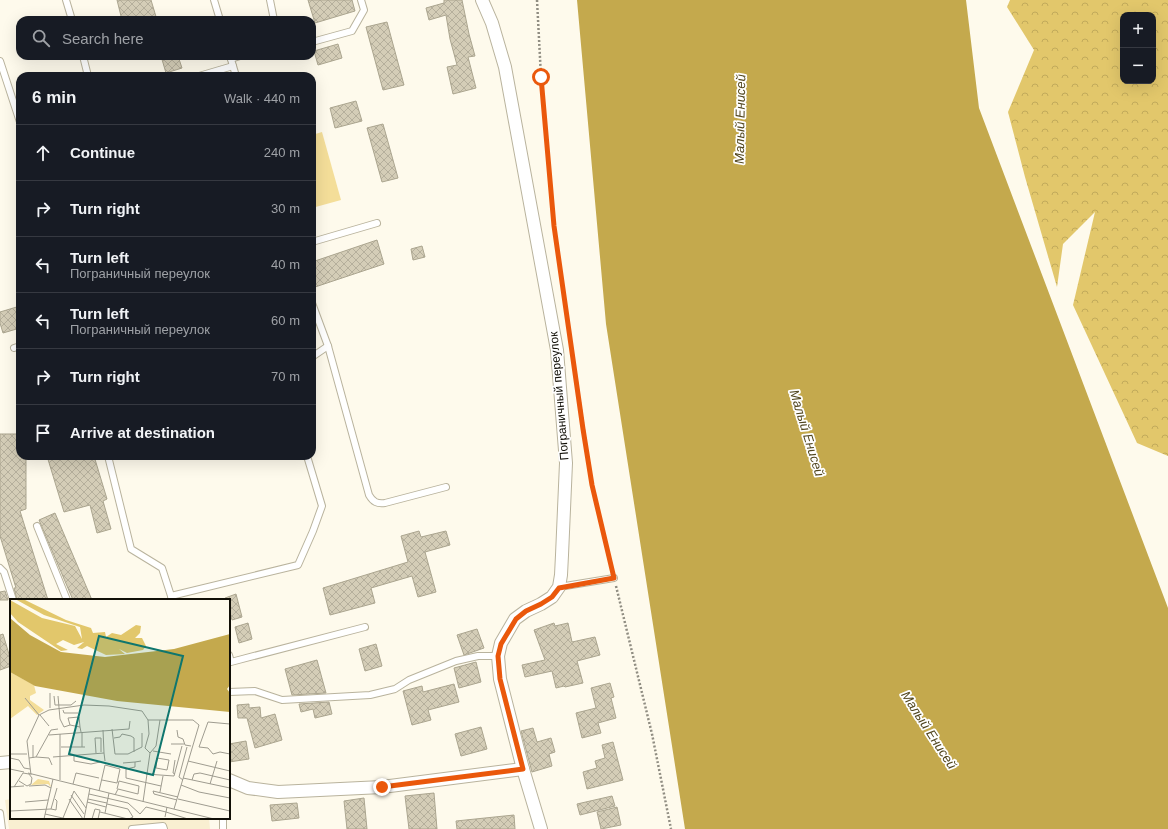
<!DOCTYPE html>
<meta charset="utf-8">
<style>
body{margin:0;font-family:Arial,sans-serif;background:#20242c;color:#f1f3f6}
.controls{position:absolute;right:12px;top:12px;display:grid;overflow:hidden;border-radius:8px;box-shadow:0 4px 16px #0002}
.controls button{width:36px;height:36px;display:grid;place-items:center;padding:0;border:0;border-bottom:1px solid #363941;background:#171b24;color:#f1f3f6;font:20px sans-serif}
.stop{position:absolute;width:12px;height:12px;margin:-9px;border:3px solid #ea580c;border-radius:50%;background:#fff}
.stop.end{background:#ea580c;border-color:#fff;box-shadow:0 1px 4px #0008}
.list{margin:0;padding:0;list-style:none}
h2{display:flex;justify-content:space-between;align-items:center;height:52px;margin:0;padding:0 16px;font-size:17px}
h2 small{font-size:13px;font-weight:400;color:#9ea1a6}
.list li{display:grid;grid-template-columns:26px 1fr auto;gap:12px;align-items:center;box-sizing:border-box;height:56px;padding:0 16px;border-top:1px solid #363941}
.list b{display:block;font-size:15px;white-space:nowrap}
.list p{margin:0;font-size:13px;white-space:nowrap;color:#9ea1a6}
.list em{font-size:13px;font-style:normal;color:#9ea1a6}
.icon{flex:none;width:22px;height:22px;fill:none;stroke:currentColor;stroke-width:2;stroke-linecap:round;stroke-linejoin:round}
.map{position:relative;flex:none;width:1168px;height:829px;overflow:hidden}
.search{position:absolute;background:#171b24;box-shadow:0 4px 16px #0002;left:16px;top:16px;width:300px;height:44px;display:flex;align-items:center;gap:10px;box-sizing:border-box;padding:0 14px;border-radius:12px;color:#9ea1a6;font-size:15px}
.panel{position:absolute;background:#171b24;box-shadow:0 4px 16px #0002;left:16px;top:72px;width:300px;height:388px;border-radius:12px}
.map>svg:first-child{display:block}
</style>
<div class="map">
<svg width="1168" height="829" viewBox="0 0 1168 829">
<defs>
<pattern id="forest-crowns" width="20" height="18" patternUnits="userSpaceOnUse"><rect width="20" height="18" fill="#e2c76b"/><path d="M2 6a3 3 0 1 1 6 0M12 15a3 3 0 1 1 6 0" fill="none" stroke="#c1aa5b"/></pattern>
<pattern id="building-cross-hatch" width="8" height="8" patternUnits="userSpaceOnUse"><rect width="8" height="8" fill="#d4cdb7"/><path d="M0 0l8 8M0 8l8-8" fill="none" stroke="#b5af9c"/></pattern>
</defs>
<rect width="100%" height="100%" fill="#fefaec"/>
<path fill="#f9efd1" d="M11 799V818H209L210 829H9L5 800Z"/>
<path fill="url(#forest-crowns)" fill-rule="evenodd" d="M1010 0H1168V456L1137 443 1073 305 1095 212 1063 244 1057 287 1025 177 1008 112 1034 50 1007 7ZM1123 15H1153V81H1123Z"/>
<path fill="#f4de99" d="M322 132 341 200 312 208V135Z"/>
<path fill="#c4a94d" d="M577 0H966L979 108 1168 608V829H685L606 324Z"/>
<g fill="url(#building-cross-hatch)" stroke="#aba58f">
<path d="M117 0H151L157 20H122Z"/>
<path d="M308 0H352L355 11 315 23Z"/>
<path d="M444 0H462L469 34 475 56 468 57 476 88 453 94 447 67 457 65 450 39 446 15 429 20 426 8 444 3Z"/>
<path d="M387 22 404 85 383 90 366 27Z"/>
<path d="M338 44 342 58 318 65 314 51Z"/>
<path d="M161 56H178L182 68 166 73Z"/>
<path d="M356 101 362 121 335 128 330 108Z"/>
<path d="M383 124 398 178 382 182 367 128Z"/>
<path d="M377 240 384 264 312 288V262Z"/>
<path d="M422 246 425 257 413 260 411 249Z"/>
<path d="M20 306V328L3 333 0 323V312Z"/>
<path d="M0 434H20V456H26V509L20 511 48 600H17L14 588H16L0 536Z"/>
<path d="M47 456H94L107 499 103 501 111 529 97 533 90 505 64 512Z"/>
<path d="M55 513 92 600H73L39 520Z"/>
<path d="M419 531 421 537 446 531 450 545 425 552 436 592 418 597 412 576 371 588 375 603 330 615 323 588 408 562 401 536Z"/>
<path d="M5 591 8 600H0V592Z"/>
<path d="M236 594 242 617 232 620 229 610V600H226L225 598Z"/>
<path d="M248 623 252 639 239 643 235 627Z"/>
<path d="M554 623 555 626 568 623 572 642 595 637 600 655 577 661 583 683 565 687 564 686 556 688 552 671 525 677 522 665 545 660 534 630Z"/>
<path d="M477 629 484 648 464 655 457 635Z"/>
<path d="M3 634 11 661V666L0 670V635Z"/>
<path d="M376 644 382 666 365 671 359 649Z"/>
<path d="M317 660 326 693 292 695 285 669Z"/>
<path d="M476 662 481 682 459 688 454 668Z"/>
<path d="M610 683 614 697 611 698 616 718 598 723 601 733 582 738 576 713 596 708 591 688Z"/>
<path d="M454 684 459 702 428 710 431 720 412 725 403 691 422 686 423 692Z"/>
<path d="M329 702 332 714 315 718 313 709 301 712 299 704Z"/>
<path d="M249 704V708L260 707 261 718 275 714 282 740 255 748 247 718H238L237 705Z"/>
<path d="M481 727 487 749 461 756 455 734Z"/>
<path d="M533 728 537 742 551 738 555 752 549 754 552 766 532 772 521 731Z"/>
<path d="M246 741 249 759 229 762V744Z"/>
<path d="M613 742 623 780 587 789 583 772 597 768 595 761 605 758 602 745Z"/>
<path d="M434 793 437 829H409L405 796Z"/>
<path d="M612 796 615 806 580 815 577 804Z"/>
<path d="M364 798 367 829H347L344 801Z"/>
<path d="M297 803 299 818 272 821 270 805Z"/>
<path d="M617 807 621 825 601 829 597 812Z"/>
<path d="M514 815 515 829H457L456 821Z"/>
</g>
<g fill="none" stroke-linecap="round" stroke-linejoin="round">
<defs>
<g id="lane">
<path d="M66 0 72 20"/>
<path d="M214 0 220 20"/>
<path d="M270 0 274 20"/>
<path d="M312 42 352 31 364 10 361 0"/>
<path d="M83 56 88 76"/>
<path d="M230 56 236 76"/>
<path d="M231 59 240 56"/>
<path d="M0 61 20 122"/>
<path d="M199 76 233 66"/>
<path d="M312 242 377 223"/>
<path d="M312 303 328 346 369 495C373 502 377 504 385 503L446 487"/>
<path d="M14 348 20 346"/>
<path d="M312 357 328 346"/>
<path d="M108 456 131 549 162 568 172 599"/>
<path d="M37 526 67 600"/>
<path d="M0 568 4 572 13 600"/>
<path d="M559 587 614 578"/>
<path d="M171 596 298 565 313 531 322 506 307 456"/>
<path d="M229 655 231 662 365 627"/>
<path d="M229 692 255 691 282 700 370 695 395 689 409 680 456 661 478 656H498"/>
<path d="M0 813 2 829"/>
<path d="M223 818V829"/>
<path d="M132 829 163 826 164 829"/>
</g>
<g id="street">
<path d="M482 0 492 23 505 67 557 350 566 463 562 555 561 575 559 587 552 597 541 604 526 611 515 619 501 643 498 656 500 679 523 769 541 829"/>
<path d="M0 763 11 762"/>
<path d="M229 780 248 788 278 792 382 787 523 769"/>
</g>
</defs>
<use href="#lane" stroke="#b9b39d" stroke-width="8"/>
<use href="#street" stroke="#b9b39d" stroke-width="14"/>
<g stroke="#908d82" stroke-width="2.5" stroke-dasharray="2 2" stroke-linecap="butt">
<path d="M537 0 541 77 554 226 592 485 612 570"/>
<path d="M616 586 652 734 671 829"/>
</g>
<use href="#lane" stroke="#fff" stroke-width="6"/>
<use href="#street" stroke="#fff" stroke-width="12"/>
</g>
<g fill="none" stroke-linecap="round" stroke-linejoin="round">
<path stroke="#ea580c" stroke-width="5" d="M382 787 523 769 500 679 498 656 501 644 516 619 526 611 541 604 552 597 559 588 614 578 592 485 583 429 554 226 541 77"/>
</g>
<g text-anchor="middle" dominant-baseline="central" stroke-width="3.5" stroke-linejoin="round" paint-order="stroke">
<g font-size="12" fill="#110f07" stroke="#fff">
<text transform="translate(559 396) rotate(-95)">Пограничный переулок</text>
</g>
<g font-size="13" font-style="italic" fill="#50451e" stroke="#fff">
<text transform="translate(740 119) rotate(-89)">Малый Енисей</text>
<text transform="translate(807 433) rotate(73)">Малый Енисей</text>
<text transform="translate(929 730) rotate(57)">Малый Енисей</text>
</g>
</g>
<g transform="translate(10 599)">
<rect width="220" height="220" fill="#fefaec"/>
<path d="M28 180 39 182 41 188 38 185 21 186Z" fill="#f4de99"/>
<path d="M5 0H13L56 21 81 29 83 34 95 33 96 38 102 34 111 36 126 26 131 27 130 34 125 39H132L136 47 133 51 117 54 109 50 115 55 96 56 77 47 72 50 67 49 74 43 64 46 53 41 46 45 58 51 51 52 8 23 0 14V1L32 19 65 27 72 40 70 28 34 16Z" fill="#e2c76b"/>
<path d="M0 73 24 86 26 94 20 97V101L34 111 27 116 18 107 0 120Z" fill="#f4de99"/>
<path d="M0 19 20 36 51 53 95 58 164 50 220 35V86L217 90 220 94V113L107 102 25 87 0 73Z" fill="#c4a94d"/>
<path fill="none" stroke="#9f9c90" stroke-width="1" d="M40 94V109M44 97 45 106H61L66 102M48 97 50 120 54 128 60 126M15 99 29 116M53 111 54 114H68M30 116 39 127M138 121 139 135 135 149 140 154M220 125 198 123 189 148 198 149 203 155 210 153 220 155M70 128 69 118 58 119 60 126 70 128 71 133M102 130 105 155H118L132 148V134M93 131 94 154M167 131 168 138 173 140 175 146 181 147M72 133V148M50 135V181M39 136 119 130 120 122M104 139 110 138 112 135 121 137 124 139V153M161 145H174M23 146V159M51 148H75M143 152 161 155M86 154 85 139H91V153M0 155H17M64 156V162L81 165 90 163M26 158 39 159 42 166M43 158 94 154 95 162M0 159 9 161 14 169 20 170M19 159 26 158 41 131 48 130M147 159 159 161 157 171 146 169ZM165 161 163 174 165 175M131 162 125 163V168L116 170V179L151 187M178 162 220 172M113 164 125 163M0 170 14 173M18 174 204 220M136 175 164 177 172 147M21 176 17 142 29 116 39 111 74 106 99 107 132 112 138 121H183L189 126 164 210M173 179 220 189M173 181 169 178 177 148M182 181 184 175 190 174 220 181M63 185 66 174 89 179M200 185 207 162M171 186 189 193 220 199M19 187 35 186 41 189M0 188 14 187M4 188 13 174 19 175 22 179 21 185 17 187 9 182M89 192 95 166 110 170 107 184 92 181M150 193 153 177M79 195 118 204 130 215 136 208 156 213 155 218M61 196 74 215M105 196 108 190 128 195 129 187 109 182 107 190M59 200 73 220M78 200 97 204M168 200 220 212M167 201 144 195 143 192 168 198M15 203 38 201M77 203 96 208M133 203 140 154 146 147 150 121M97 205 118 210 123 218 119 220M157 208 156 213 178 220M41 210 46 211 47 202 45 200M0 212 41 210 47 189M90 213 118 220M95 214 99 194M35 215 57 220M53 219 64 192 76 209M34 220 43 180M74 220 80 189M82 220 85 210 90 211 88 220"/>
<path fill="#0f766e" fill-opacity="0.15" stroke="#0f766e" stroke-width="2" d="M89 37 173 57 143 176 59 155Z"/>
<rect width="220" height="220" fill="none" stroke="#110f07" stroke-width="2"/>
</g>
</svg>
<div class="controls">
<button>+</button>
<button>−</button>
</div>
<div class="stop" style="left:541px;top:77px"></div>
<div class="stop end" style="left:382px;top:787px"></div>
<div class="search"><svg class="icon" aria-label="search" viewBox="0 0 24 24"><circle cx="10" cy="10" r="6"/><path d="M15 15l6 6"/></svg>Search here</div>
<section class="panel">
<h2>6 min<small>Walk · 440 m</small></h2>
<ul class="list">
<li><svg class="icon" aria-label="ahead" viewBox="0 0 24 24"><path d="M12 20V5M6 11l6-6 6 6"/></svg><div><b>Continue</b></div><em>240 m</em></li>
<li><svg class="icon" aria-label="right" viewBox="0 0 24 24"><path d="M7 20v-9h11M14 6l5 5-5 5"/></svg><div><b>Turn right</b></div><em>30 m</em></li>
<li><svg class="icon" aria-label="left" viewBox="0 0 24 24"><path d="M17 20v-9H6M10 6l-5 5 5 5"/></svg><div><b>Turn left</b><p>Пограничный переулок</p></div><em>40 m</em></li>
<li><svg class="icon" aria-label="left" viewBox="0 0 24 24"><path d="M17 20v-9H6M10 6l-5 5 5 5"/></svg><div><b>Turn left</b><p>Пограничный переулок</p></div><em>60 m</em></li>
<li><svg class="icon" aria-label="right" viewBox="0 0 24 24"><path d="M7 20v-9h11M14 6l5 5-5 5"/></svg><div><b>Turn right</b></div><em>70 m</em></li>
<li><svg class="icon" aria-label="arrive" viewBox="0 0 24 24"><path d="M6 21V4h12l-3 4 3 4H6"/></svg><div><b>Arrive at destination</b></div></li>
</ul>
</section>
</div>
